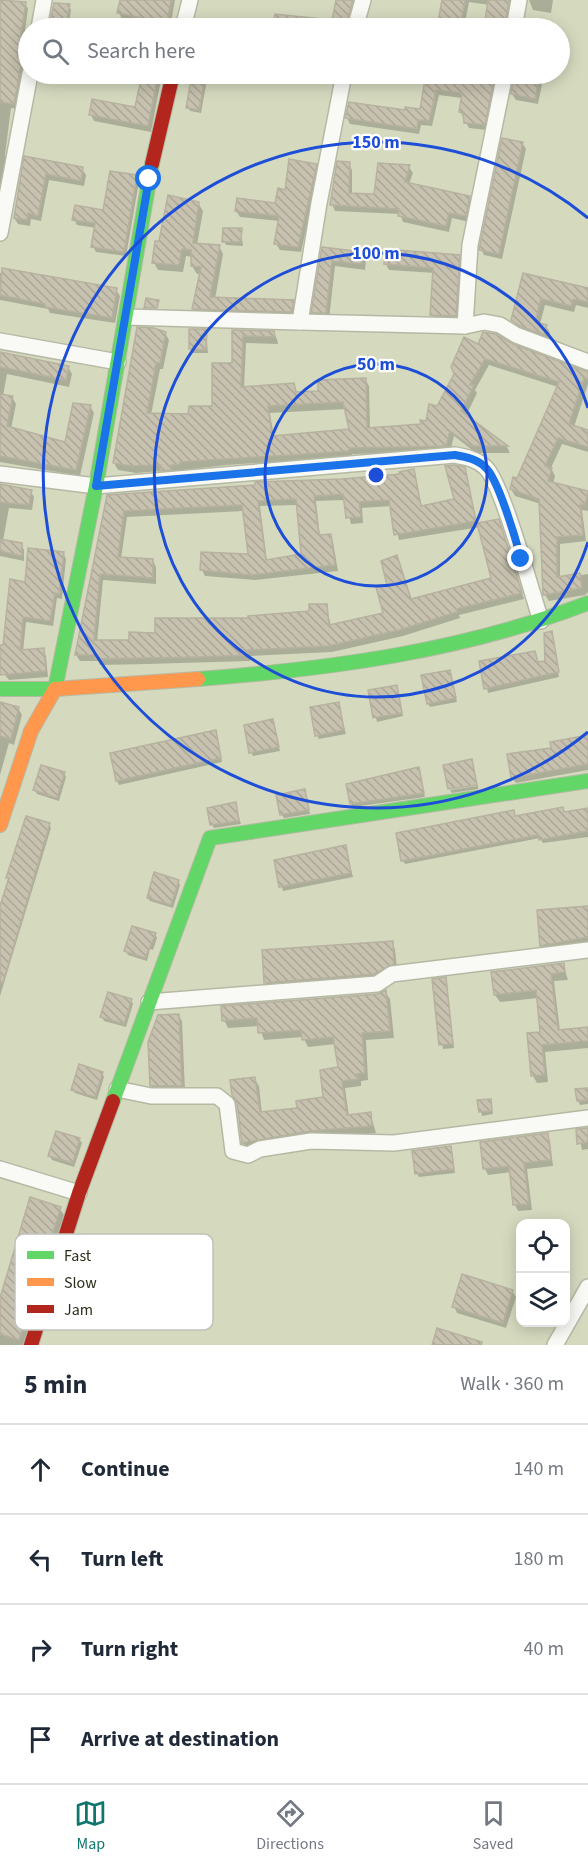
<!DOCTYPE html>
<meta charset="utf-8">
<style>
body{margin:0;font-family:"Source Sans 3",sans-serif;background:#f6f6f7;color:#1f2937}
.controls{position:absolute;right:18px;bottom:18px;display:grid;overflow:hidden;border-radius:12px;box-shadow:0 3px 15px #0003}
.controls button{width:54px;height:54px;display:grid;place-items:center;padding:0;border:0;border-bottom:2px solid #e0e1e3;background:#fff;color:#1f2937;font:30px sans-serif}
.stop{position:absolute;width:18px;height:18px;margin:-14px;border:4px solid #1a73e8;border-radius:50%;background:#fff}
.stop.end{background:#1a73e8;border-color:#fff;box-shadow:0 2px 6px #0008}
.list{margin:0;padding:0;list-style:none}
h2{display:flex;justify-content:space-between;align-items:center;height:78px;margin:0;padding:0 24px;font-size:26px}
h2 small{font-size:20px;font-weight:400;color:#747a83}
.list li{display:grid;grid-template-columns:39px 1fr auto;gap:18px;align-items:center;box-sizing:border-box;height:90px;padding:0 24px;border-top:2px solid #e0e1e3}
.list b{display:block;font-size:22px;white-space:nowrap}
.list em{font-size:20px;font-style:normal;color:#747a83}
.icon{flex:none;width:33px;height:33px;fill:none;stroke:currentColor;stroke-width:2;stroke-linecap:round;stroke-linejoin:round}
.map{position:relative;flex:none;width:588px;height:1345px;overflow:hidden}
.search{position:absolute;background:#fff;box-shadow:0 3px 15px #0003;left:18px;right:18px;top:18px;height:66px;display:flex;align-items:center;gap:15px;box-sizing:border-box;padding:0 21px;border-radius:33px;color:#747a83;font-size:22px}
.sheet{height:438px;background:#fff}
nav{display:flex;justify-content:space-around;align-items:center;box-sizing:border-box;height:84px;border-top:2px solid #e0e1e3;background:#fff;font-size:16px;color:#747a83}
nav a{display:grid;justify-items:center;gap:3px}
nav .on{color:#0f766e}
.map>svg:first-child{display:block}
</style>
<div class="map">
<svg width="588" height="1345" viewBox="0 0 588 1345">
<defs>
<pattern id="building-back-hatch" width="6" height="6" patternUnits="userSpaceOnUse" patternTransform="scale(1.5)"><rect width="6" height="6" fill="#c7c1af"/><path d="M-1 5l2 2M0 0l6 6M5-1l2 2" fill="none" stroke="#aba696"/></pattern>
</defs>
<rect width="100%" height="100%" fill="#d5dabf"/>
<g fill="#0003" fill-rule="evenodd">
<path d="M0 0 25 3 28 9 21 58 25 66 22 82 17 109 11 108 5 155 8 160 0 202Z"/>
<path d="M121 0H175L170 28 122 19 119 13Z"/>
<path d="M338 0H352L343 28H275L274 26 334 21Z"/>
<path d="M355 0H358L349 28H346Z"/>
<path d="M444 0H516L508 28H485L489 5 469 2 464 28H439Z"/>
<path d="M529 0H553L551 13 533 10Z"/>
<path d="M55 4 69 6 71 10 68 28H51Z"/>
<path d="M143 74H157L161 80 151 132 94 121 91 115 137 109Z"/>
<path d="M194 74H208L201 113 190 111 188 107Z"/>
<path d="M427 74H501L487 130 469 128 460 111 462 98 439 95 432 126 421 125 419 134 350 124 347 118 421 111Z"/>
<path d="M516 74H544L538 104 516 100 512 94Z"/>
<path d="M523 144 526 149 502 259 484 255 481 249Z"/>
<path d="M26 158 82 169 86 175 84 186 49 180 41 221 31 219 30 226 18 224 14 218Z"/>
<path d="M349 164 352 170V194L375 195 409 167 413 173 409 184 469 197 473 203 469 222 452 218 449 232 403 222 400 214 335 211 332 204Z"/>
<path d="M316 165 319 171 301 252 280 250 276 244 280 221 240 217 236 211 276 204 286 191Z"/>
<path d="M136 176 139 182 126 256 96 252 93 246 96 228 77 225 74 219 104 212Z"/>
<path d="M198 203 203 211 197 245 219 246 223 254 215 299 293 302 297 310 296 319 198 316 194 309 201 274H197L192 266 193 257 186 256 183 272 158 270 154 263 160 243Z"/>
<path d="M241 230 243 246 226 245 224 241Z"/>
<path d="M323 249 362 253 366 259 365 270 335 266 329 319 316 318 313 312Z"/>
<path d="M459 256 462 262 458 322 435 321 432 315 435 273 389 270 385 263Z"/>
<path d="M0 273 116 290 120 296 115 323 50 313 48 309 0 300Z"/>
<path d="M524 275 588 289V308L576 305 574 312 545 305 540 324 546 326 550 333 548 341 517 327 513 320Z"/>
<path d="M206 331 208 353H193L190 349Z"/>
<path d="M233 331 273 332 277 339 278 344 246 343 244 388 293 385 297 393 320 392 365 379 369 386 370 429 423 426 428 423 479 346 512 345 588 372V384L574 427 588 431V452L562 444 551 468 555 476 553 484 588 492V511L582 510 586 541 560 544V578L588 574V592L585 595 549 601 545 595 541 504 515 496 511 489 518 480 558 387 489 365 475 390 477 393 466 416 507 447 510 453H476L454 436 450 452 352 454V457L226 465 175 471 174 476 166 477 162 471 136 473 118 470 114 463 165 333 169 340 163 369H160L151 415H189L214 407 234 364ZM346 409 351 431 274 437 270 413Z"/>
<path d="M0 353 68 367 72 374 69 387 7 374 3 396 12 397 16 404 11 429 66 444 90 406 94 413 80 476 0 462Z"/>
<path d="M464 469 477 524 498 520 524 599 459 615 460 618 403 636 332 652 250 656V661L148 664 100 665 98 661H80L76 655 108 496 342 481 402 475 413 471 422 507 455 500ZM345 500 351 524 363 523 362 508 391 506 399 540 480 527 493 579 412 600 396 557 384 614 331 626 326 605 310 613 157 635 130 642H97L103 580 156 584V567L153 561 121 559 127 517 244 511 250 556 202 570 205 576 255 580 338 571 333 542 330 536H320L316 501ZM298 505 303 555 267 561 260 506Z"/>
<path d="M0 485 31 492 34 497 32 510 9 508 3 541 21 544 24 550V561L0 556Z"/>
<path d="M63 553 66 559 62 599 57 598 53 626 26 622 23 652 43 650 46 656 48 677 9 680 0 669V647H5L26 583Z"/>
<path d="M551 635 559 677 488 693 481 662 535 652 539 664 547 663Z"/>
<path d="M449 671 457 702 430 707 428 703Z"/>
<path d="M396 686 403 716 377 722 369 691Z"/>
<path d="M0 704 18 708 22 715 14 745 9 743 0 775Z"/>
<path d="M338 704 346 734 319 739 317 735Z"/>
<path d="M272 721 280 751 253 756 251 752Z"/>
<path d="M215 732 222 762 119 785 117 781 112 754Z"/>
<path d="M588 737V770L516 783 512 778 552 749Z"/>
<path d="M418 769 425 797 353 807 351 804Z"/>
<path d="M64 773 66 777 59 801 37 794 35 790Z"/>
<path d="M478 786V789L452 793 450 790Z"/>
<path d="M304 791 310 814 284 818 281 814Z"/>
<path d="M235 804 241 824 214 828 212 825Z"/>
<path d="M562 808 565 812 588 809V837L543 843 540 838 405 864 403 861 513 812 516 817Z"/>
<path d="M27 817 49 824 51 828 0 996V905Z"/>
<path d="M345 847 353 877 283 891 275 861Z"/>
<path d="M178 881 180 885 173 908 150 901 148 898Z"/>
<path d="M588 907V945L545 953 541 946Z"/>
<path d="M155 934 157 938 153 950 150 949 147 961 128 955 126 951Z"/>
<path d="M392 943 395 949 397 970 378 980 269 989 266 983Z"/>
<path d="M563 964 568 980 554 981 560 1031 588 1029V1048L545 1052 548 1082 537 1083 533 1076 542 1033 538 998 500 1002 495 995Z"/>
<path d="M445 979 454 1048 443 1049 434 980Z"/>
<path d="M385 992 390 999 394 1038 366 1040 368 1080 361 1081V1086L345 1088 349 1116 370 1113 376 1133 314 1139 248 1150 243 1143 238 1104 254 1078 259 1086 262 1114 299 1109 325 1099 340 1069 336 1044 308 1047 303 1037 264 1040 259 1026 228 1028 224 1020 378 995Z"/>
<path d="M131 1000 133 1004 126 1027 104 1021 102 1017Z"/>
<path d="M178 1015 182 1021 185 1091 155 1092 151 1085Z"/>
<path d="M102 1073 104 1077 97 1100 75 1093 73 1090Z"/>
<path d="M588 1089V1104L580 1105 578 1101Z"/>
<path d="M479 1101H490L493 1114 482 1116Z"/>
<path d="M588 1128V1149L582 1150 578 1131Z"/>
<path d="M547 1135 550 1141 553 1166 527 1169 532 1210 518 1211 515 1205 511 1172 488 1175 485 1169Z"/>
<path d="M79 1139 82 1143 74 1167 52 1160 50 1156Z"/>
<path d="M450 1148 455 1173 419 1177 417 1173Z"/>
<path d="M60 1209 64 1215 23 1345H0V1299Z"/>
<path d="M512 1291 516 1297 506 1328 457 1313 454 1306Z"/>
</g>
<g fill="url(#building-back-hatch)" stroke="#b7b19f" stroke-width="1.5" fill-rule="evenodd">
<path d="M0 0 26 2 17 57 22 58 14 104 0 102Z"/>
<path d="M120 0H171L167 23 117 13Z"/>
<path d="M336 0H353L345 28 273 27 275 14 332 20Z"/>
<path d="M442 0H465L460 28H437Z"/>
<path d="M488 0H509L505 28H484Z"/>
<path d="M54 3 70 4 65 28H49Z"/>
<path d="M142 74H158L148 126 89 115 92 99 135 107Z"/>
<path d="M192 74H206L199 110 186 108Z"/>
<path d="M426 74H495L485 125 464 123 463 113 459 112 462 93 436 90 429 121 418 120 417 129 345 118 349 102 405 110V107L420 109Z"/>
<path d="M514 74H540L535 99 511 94Z"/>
<path d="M502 138 523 142 499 254 479 250Z"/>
<path d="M24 156 83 167 81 181 46 174 38 216 28 213 27 220 14 218Z"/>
<path d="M289 159 317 164 298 247 274 244 279 216 235 211 237 198 275 203 278 188 285 190Z"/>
<path d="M337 161 350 162 349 193 374 194 378 163 410 165 405 182 470 196 466 216 449 213 446 226 398 216 399 209 330 205Z"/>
<path d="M110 171 137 175 124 252 91 247 95 223 72 220 75 205 103 210Z"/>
<path d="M168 195 199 202 193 243 220 245 210 297 294 300 292 312 192 309 201 267 191 266V250L182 249 179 265 152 263 155 241H159Z"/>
<path d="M223 228H242L241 242H222Z"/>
<path d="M322 247 363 252 362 264 332 261 326 313H311Z"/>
<path d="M385 249 460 255 456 316 430 315 433 268 384 264Z"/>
<path d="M2 268 117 288 112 318 45 307V304L0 295Z"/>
<path d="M523 273 588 288V302L573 299 571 306 541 299 535 322 547 325 544 335 520 326 511 320Z"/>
<path d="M146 298 159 300 157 308H144Z"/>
<path d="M137 327 154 328 166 332 160 363H156L147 413 188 414 189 406H212V363H232V330L274 331 275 337 243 336 241 387 294 383 296 392 318 391V380L366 378 367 428 421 424 420 420 426 421 429 404 437 406 454 374 451 367 464 337 478 344 483 332 496 334 513 344 588 372V379L584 378 569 424 588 430V447L558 438 545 466 552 468 548 481 588 491 585 505 580 504 583 535 557 537V577L580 573 582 588 543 595 539 499 510 489 513 477 517 478 559 382 485 359 470 385H474L461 411 508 446H471L450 431 446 446 349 448V451L180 462V464L171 465V470L160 471V465L132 466 113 463ZM343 402 349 429 272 436 268 406Z"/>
<path d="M189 329H207L206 350 189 349Z"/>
<path d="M0 352 69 366 66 380 0 367Z"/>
<path d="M0 394 13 396 7 426 65 442 73 403 91 405 76 470 0 456Z"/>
<path d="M455 465 465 467 476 521 394 535 389 500 359 502 361 517 346 518 343 494 314 496 319 535 331 534 335 565 251 575 200 570 201 552 248 554 242 505 124 511 118 557 153 559V578L100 574 94 640H129V632L155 633V618H248V616L309 611V604H327L329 625 383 613 376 587 387 585 381 561 397 555 411 599 491 578 477 523 499 519 522 593 456 609 457 612 399 630 328 646 248 650V655L200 657 95 659V655H75L107 495 255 485V482L342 479 400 474 399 472 414 469 421 506 454 499 445 466ZM296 499 301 554 266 560 258 501Z"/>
<path d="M0 484 32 490 29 505 0 502Z"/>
<path d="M0 539 22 543V556L0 551Z"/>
<path d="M28 548 64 552 59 594 55 593 50 621 23 617 20 650 44 648 46 671 0 675V645H3L10 579 25 582Z"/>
<path d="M552 631 559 672 484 689 479 661 535 651 538 662 545 661 544 633Z"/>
<path d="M450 670 456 698 427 704 421 675Z"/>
<path d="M397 685 402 713 373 718 368 690Z"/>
<path d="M0 702 19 707 11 739 0 736Z"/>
<path d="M339 702 344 730 315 736 310 707Z"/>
<path d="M273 719 279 747 249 753 244 725Z"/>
<path d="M216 730 221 758 116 781 110 753Z"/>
<path d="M588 735V764L511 778 507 754 551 748 550 742Z"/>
<path d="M472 759 477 785 448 789 443 765Z"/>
<path d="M41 765 65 772 57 798 33 790Z"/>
<path d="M419 767 424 793 350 804 346 784Z"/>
<path d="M305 789 309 810 280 815 276 795Z"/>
<path d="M236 802 239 821 210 825 207 808Z"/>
<path d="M563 807 564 812 588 808V831L539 840 538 835 401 861 396 833 514 810 515 816Z"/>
<path d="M26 816 50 823 3 983H0V906L9 878H6Z"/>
<path d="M346 845 351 873 279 887 274 860Z"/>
<path d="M154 872 179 880 171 905 147 898Z"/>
<path d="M588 906V937L540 946 537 910Z"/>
<path d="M132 926 156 933 145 958 124 951Z"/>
<path d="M393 941 394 964 374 974 264 983 262 950Z"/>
<path d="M564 963 565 972 551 974 558 1030 588 1027V1041L542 1045 545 1075 531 1076 527 1033 540 1032 536 990 494 995 491 972Z"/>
<path d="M446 977 453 1044 439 1045 432 979Z"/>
<path d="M386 990 390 1031 362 1033 365 1073 357 1074 358 1079 342 1081 347 1115 371 1112 372 1126 310 1131 242 1143 237 1103 232 1095 230 1080 255 1077 260 1112 297 1108 296 1101 323 1097 320 1070 338 1067 333 1037 302 1040 301 1030 258 1033 257 1018 222 1021 221 1006 378 994Z"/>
<path d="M108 992 132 999 124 1024 100 1017Z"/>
<path d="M179 1014 182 1086H150L148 1042 158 1015Z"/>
<path d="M79 1064 103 1072 95 1097 71 1090Z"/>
<path d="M588 1088V1100L577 1101 575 1089Z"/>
<path d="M491 1099 492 1111 479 1112 477 1100Z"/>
<path d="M588 1128V1142L577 1144 576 1129Z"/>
<path d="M56 1131 80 1138 73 1163 48 1156Z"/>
<path d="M548 1133 551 1160 524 1163 529 1204 513 1205 509 1166 483 1169 480 1142Z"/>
<path d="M451 1146 454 1169 415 1174 412 1151Z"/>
<path d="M30 1197 61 1207 19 1340 0 1334V1298Z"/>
<path d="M462 1274 513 1290 503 1323 452 1307Z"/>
<path d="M437 1328 482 1342 481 1345H432Z"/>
</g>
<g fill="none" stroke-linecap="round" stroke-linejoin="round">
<defs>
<g id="street">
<path d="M39 28 44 0"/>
<path d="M183 28 190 0"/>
<path d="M355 28 363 0"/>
<path d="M514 28 519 0"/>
<path d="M0 233 30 74"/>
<path d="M126 317 300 322 319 203 344 74"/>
<path d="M300 322 465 326 470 245 505 74"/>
<path d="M465 326 484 322 500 325 516 335 588 362"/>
<path d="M0 341 118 362"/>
<path d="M0 474 96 486 455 455C466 457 476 459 485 467 502 481 532 594 541 621"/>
<path d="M149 1002 377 984 392 974 588 950"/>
<path d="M117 1089 151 1096H217L227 1104 233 1151 248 1155 260 1149 311 1141 394 1143 588 1118"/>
<path d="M0 1169 79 1193"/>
<path d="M555 1345 588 1287"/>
</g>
<g id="fast">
<path d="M198 679C330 669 464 651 588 603"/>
<path d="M0 689H55L96 486 152 164"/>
<path d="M113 1101 210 838 588 781"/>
</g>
<path id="slow" d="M0 825 31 731 55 689 198 679"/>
<g id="jam">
<path d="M152 164 173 74"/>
<path d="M31 1345 79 1193 113 1101"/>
</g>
</defs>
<use href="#street" stroke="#b5b9a4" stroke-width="18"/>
<use href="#fast" stroke="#b5b9a4" stroke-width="16"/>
<use href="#slow" stroke="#b5b9a4" stroke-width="16"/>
<use href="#jam" stroke="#b5b9a4" stroke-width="16"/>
<use href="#street" stroke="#f9f9f5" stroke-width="15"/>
<use href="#fast" stroke="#63d668" stroke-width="14"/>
<use href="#slow" stroke="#ff974d" stroke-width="14"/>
<use href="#jam" stroke="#b3261e" stroke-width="14"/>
</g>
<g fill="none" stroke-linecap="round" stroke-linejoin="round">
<path stroke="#1a73e8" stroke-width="8" d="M149 179 96 486 455 455C466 457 477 459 485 467 498 478 516 540 521 559"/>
</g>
<g fill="none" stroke="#1d4ed8" stroke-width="3">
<circle cx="376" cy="475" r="111"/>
<path d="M588 542A222 222 0 1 1 588 408"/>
<path d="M588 732A333 333 0 1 1 588 218"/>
</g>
<rect x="15" y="1234" width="198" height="96" rx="9" fill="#fff" stroke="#bfc1bb" stroke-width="1.5"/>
<rect x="27" y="1251" width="27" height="8" fill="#63d668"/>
<rect x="27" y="1278" width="27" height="8" fill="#ff974d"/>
<rect x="27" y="1305" width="27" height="8" fill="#b3261e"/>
<g font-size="16" fill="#2b2f1b">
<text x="64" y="1261">Fast</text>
<text x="64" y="1288">Slow</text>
<text x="64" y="1315">Jam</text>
</g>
<circle cx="376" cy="475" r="9" fill="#1d4ed8" stroke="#fff" stroke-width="3"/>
<g font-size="18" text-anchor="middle" font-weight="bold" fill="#1d4ed8" stroke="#fff" stroke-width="4.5" stroke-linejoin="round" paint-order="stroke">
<text x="376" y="148">150 m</text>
<text x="376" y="259">100 m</text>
<text x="376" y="370">50 m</text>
</g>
</svg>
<div class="controls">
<button><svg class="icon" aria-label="locate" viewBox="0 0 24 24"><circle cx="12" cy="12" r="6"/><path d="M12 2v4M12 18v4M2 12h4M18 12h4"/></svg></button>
<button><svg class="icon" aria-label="layers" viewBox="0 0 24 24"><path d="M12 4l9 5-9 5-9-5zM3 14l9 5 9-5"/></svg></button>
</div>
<div class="stop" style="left:149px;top:179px"></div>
<div class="stop end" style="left:521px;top:559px"></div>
<div class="search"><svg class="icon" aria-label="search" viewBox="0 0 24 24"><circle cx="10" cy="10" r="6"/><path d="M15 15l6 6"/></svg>Search here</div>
</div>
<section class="sheet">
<h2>5 min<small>Walk · 360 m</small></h2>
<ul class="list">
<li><svg class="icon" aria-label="ahead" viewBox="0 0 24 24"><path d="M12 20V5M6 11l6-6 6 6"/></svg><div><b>Continue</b></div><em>140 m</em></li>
<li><svg class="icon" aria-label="left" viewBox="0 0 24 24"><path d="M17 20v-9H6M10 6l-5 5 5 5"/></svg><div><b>Turn left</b></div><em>180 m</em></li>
<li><svg class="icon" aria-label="right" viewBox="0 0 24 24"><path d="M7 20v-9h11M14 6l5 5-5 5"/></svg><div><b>Turn right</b></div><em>40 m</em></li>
<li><svg class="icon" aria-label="arrive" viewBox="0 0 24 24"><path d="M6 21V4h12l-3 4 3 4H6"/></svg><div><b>Arrive at destination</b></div></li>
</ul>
</section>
<nav>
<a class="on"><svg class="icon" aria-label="map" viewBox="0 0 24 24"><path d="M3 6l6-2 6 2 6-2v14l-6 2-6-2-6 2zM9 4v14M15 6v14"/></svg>Map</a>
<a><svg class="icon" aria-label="directions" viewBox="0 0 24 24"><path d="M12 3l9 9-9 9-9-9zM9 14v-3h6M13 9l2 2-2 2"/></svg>Directions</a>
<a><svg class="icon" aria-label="saved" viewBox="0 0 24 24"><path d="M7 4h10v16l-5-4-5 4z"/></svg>Saved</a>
</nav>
